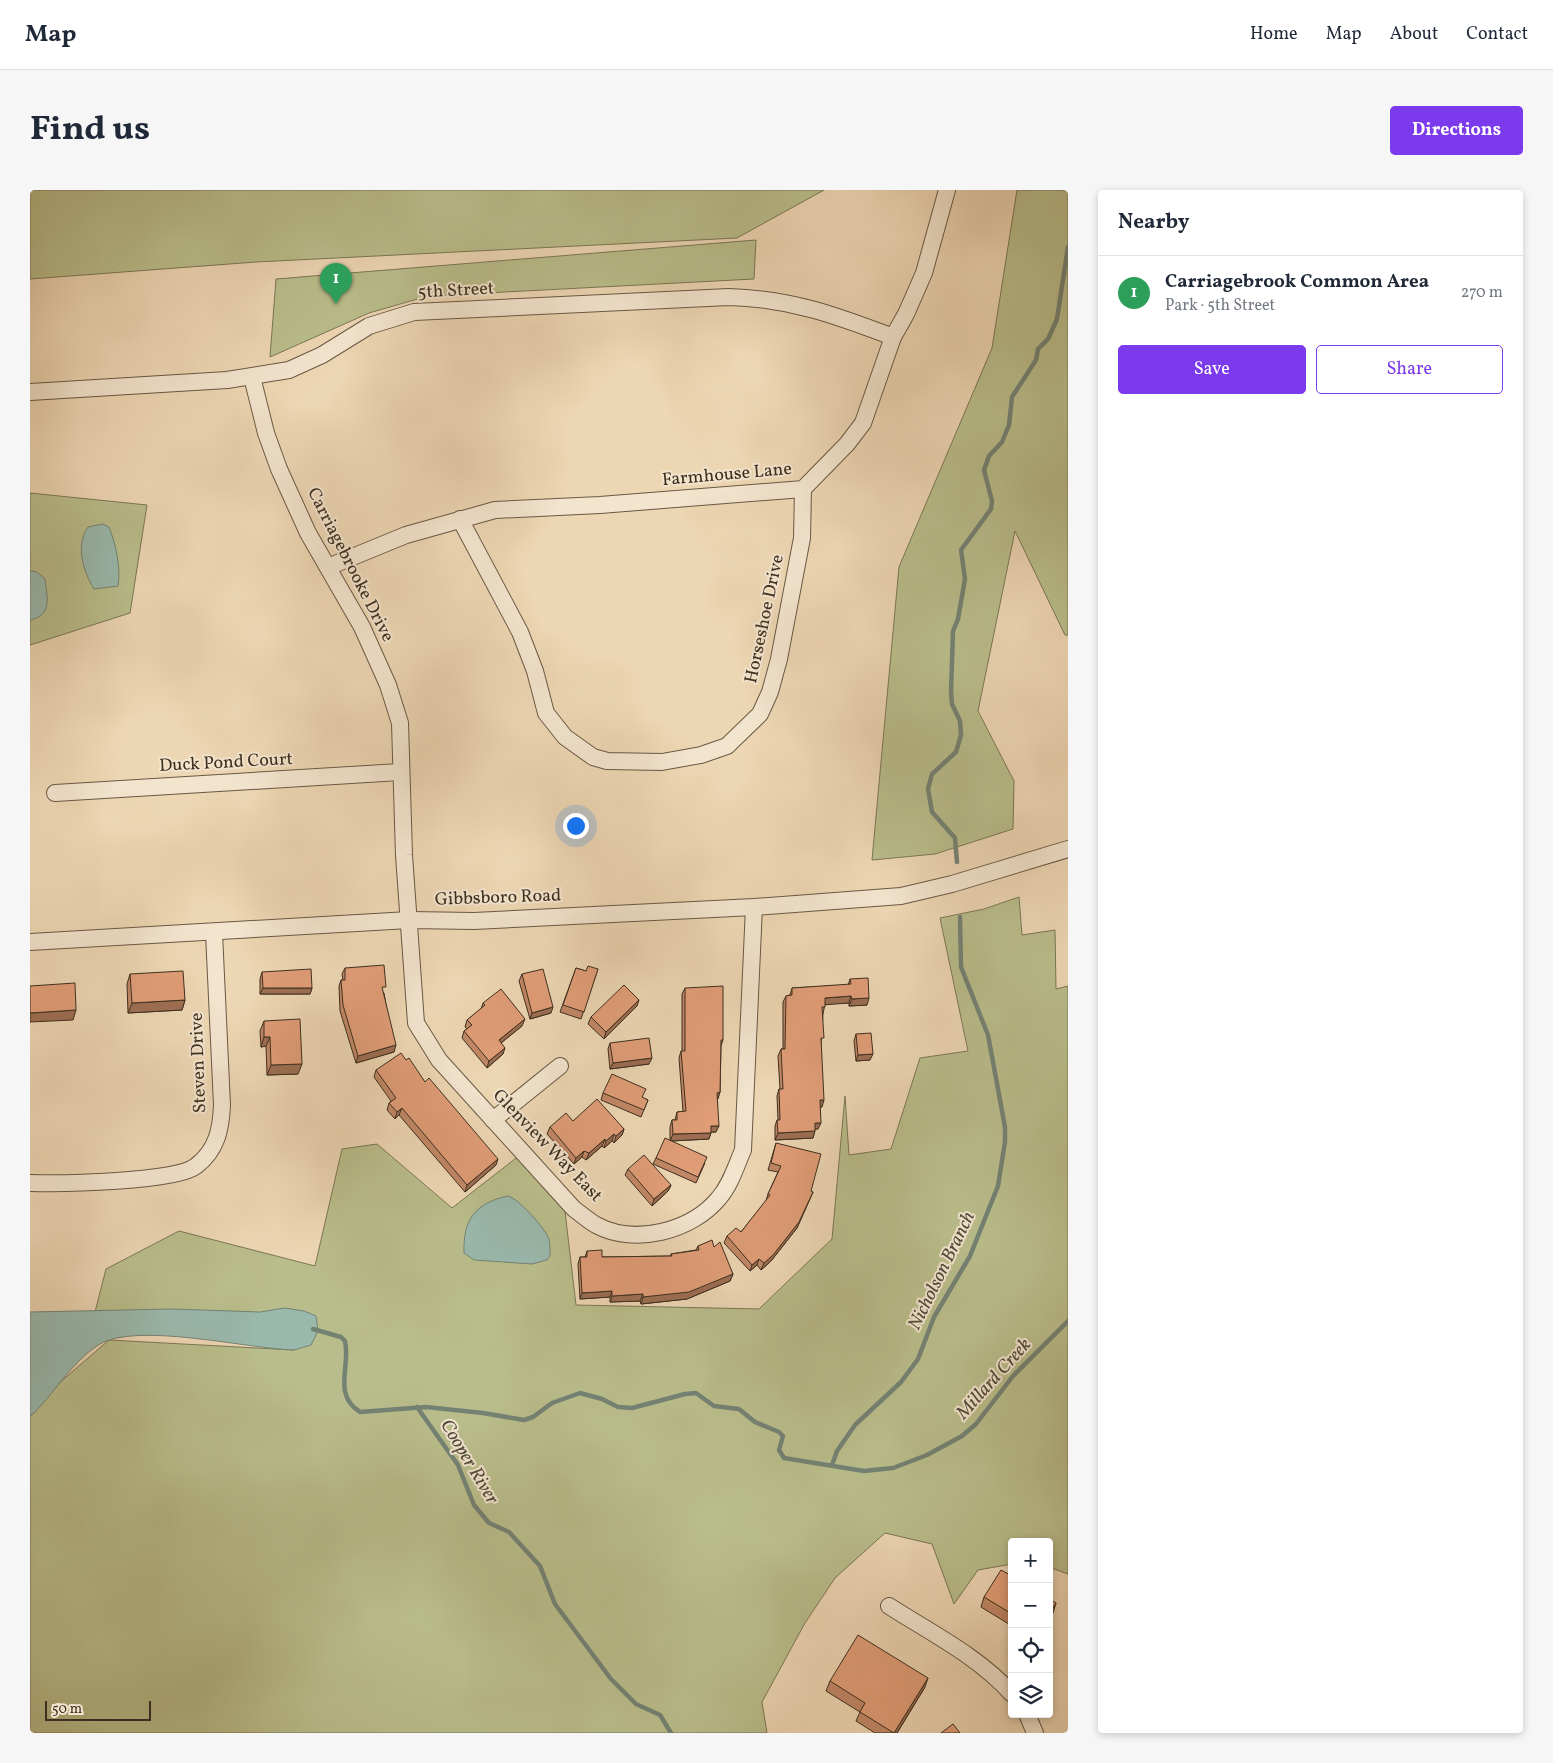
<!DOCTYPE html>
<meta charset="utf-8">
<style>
body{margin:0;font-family:Vollkorn,serif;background:#f6f6f7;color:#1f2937}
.controls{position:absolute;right:15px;bottom:15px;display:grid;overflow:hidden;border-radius:5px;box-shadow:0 2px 8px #0003}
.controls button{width:45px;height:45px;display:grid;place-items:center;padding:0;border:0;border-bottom:1px solid #e0e1e3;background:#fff;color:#1f2937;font:25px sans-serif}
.scale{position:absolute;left:15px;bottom:12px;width:106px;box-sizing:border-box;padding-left:5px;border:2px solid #3d2f1f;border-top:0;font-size:14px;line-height:18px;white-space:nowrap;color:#3d2f1f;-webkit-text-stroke:4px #f3e4ce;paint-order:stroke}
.you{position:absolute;left:545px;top:635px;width:18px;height:18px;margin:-12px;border:4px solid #fff;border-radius:50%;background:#1a73e8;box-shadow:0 0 0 8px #1a73e833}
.badge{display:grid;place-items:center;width:32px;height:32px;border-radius:50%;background:#7c3aed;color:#fff;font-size:16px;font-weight:700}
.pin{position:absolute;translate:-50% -41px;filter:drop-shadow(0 1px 2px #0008)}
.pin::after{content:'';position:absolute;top:26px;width:18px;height:15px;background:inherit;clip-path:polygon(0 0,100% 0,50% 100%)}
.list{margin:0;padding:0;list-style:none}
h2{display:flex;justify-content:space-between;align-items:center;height:65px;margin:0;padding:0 20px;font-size:21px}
h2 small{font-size:16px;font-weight:400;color:#747a83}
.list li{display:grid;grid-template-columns:32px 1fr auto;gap:15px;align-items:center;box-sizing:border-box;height:75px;padding:0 20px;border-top:1px solid #e0e1e3}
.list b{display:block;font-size:19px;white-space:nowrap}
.list p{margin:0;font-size:16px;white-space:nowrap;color:#747a83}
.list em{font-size:16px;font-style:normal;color:#747a83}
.actions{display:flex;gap:10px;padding:15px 20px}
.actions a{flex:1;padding:11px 0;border:1px solid #7c3aed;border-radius:5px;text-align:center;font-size:18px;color:#7c3aed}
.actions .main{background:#7c3aed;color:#fff}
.icon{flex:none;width:28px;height:28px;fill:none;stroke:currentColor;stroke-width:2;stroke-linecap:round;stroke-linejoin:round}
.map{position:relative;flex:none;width:1038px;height:1543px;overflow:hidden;border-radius:5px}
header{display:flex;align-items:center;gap:30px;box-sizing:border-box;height:70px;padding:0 25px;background:#fff;border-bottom:1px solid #e0e1e3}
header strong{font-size:24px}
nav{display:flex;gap:28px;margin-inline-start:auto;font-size:18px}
.intro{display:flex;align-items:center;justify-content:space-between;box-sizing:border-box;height:120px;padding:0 30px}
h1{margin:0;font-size:35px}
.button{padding:12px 22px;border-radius:5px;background:#7c3aed;color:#fff;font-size:18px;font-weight:700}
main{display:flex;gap:30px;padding:0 30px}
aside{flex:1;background:#fff;border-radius:5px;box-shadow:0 2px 8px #0003}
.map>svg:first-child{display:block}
</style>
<header>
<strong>Map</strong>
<nav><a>Home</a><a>Map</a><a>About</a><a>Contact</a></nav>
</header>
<div class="intro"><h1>Find us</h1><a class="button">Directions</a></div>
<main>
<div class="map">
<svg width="1038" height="1543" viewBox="0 0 1038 1543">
<rect width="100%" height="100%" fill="#edd6b3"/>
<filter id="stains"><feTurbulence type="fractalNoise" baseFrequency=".004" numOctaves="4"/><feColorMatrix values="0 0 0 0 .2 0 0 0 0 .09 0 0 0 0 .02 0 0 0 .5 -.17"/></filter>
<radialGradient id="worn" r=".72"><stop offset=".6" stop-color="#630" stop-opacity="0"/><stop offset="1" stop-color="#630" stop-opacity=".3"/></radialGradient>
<g fill="#b9bd8b" stroke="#7b7655">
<path d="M0 0H794L707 48 226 72 0 89Z"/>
<path d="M987 0H1038V445H1035L985 341 948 521 984 591 983 639 905 664 842 670 869 377 962 158Z"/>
<path d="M726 50 724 89 398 106 339 123 240 167 246 89Z"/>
<path d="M0 303 117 315 100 423 0 455Z"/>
<path d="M989 707 992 745 1025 740 1026 799 1038 796V1384L1019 1377V1352H982V1374L948 1380 924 1414 902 1354 855 1343 805 1388 775 1433 732 1512 737 1543H0V1218L79 1150 264 1160 65 1122 76 1079 149 1041 285 1076 312 959 347 954 422 1018 490 965 534 1013 546 1115 729 1119 802 1049 815 906 819 965 861 959 890 868 938 861 910 728 954 719Z"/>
</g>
<g fill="#99b9ad" stroke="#748274">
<path d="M73 334 79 337C86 354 91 379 88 396L64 399C53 381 45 355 58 337Z"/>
<path d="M0 381 7 382 15 389C17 408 23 425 0 430Z"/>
<path d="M478 1006C489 1009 515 1038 519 1049 520 1054 520 1060 520 1066L517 1070 502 1074 444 1070 434 1063C433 1031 444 1013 478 1006Z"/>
<path d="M255 1118 274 1121 286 1126 288 1141 281 1155 264 1160C218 1159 106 1131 68 1155 40 1174 24 1204 0 1227V1122L142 1119 230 1122Z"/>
</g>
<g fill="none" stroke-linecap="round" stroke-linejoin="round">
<g stroke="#748274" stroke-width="4.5">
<path d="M927 672 925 648 902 622 898 599 902 584 926 562 931 545 930 531 922 514 921 502 923 441 928 429 935 389 931 360 961 319 962 311 954 280 959 266 972 252 979 235 982 207 1006 170 1008 159 1018 149 1027 129 1038 57"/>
<path d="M283 1139 311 1147 315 1151C321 1176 302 1204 330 1222L396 1217 453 1223 494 1230 503 1227 522 1213 550 1203 572 1209 588 1217 602 1218 655 1204 666 1203 684 1216 709 1219 725 1232 749 1242 753 1246 749 1260 754 1268 834 1281 863 1278 897 1265 932 1246 946 1234 983 1186 1038 1131"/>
<path d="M387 1217 428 1275 444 1315 459 1333 479 1342 510 1376 525 1414 581 1489 606 1514 630 1525 641 1543"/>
<path d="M802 1275 807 1261 825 1235 871 1192 888 1169 904 1127 940 1066 968 996 975 952V937L958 845 931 777 930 727"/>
</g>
<defs>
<g id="minor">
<path d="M222 187 236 243 249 279 278 343 332 437 358 495 370 533 374 665 386 833 409 870 544 1019C551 1024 559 1031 566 1035 605 1056 662 1041 689 1008 701 994 706 976 713 960L724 717"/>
<path d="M0 202 197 190 259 180 292 165 339 136 384 122 699 107C762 109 805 125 863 147"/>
<path d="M430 329 490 442 505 481 516 523 535 547 563 567 577 571 632 572 671 565 697 556 730 524 740 502 749 469 772 348 773 299"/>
<path d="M298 377 376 345 465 320 570 315 773 299 817 254 833 233 863 147 876 124 894 83 917 0"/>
<path d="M25 603 370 582"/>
<path d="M0 752 379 730 444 731 724 717 871 706 922 694 1038 659"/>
<path d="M463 930 530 876"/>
<path d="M0 993C30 994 146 992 166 976 187 960 191 939 192 915L184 743"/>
<path d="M859 1416C901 1443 948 1466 982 1504"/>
<path d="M997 1524 1005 1543"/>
</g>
</defs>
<use href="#minor" stroke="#695944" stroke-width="18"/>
<use href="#minor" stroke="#f3e4ce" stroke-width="16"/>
</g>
<g fill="#c18766" stroke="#3d2f1f">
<path d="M315 778 354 803 364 862 326 873 310 821 309 796 311 790H313L312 784Z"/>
<path d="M546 778 556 781 568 779 551 829 530 822Z"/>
<path d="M232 782 282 798 280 804H230V789Z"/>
<path d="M100 784 155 810 152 820 98 823 97 794Z"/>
<path d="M492 784 521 823 500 829 489 791Z"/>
<path d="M820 789 837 815 819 816V813L795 814 793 824 791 855 792 917H790L788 939H785L783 948 745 950V936L747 930H748L747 906 749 899H750L748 866 751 859H753V812L756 806 760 805 762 798 818 795Z"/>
<path d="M655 798 693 850 691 856 690 902 687 909 686 942H681L679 949 641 951 675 973 666 993 623 974 626 968 640 950V937L642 930H645L647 922H653L649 868 651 861H652V804Z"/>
<path d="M453 813 492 836 471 853 473 864 457 878 432 848 434 841 437 839 435 837 437 830 451 819Z"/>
<path d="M607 816 574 849 558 834 561 827Z"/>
<path d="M234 831 268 884 237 885 236 856 231 857 230 841Z"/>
<path d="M826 844 840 870 826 871 824 851Z"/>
<path d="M580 853 619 874 580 879 578 859Z"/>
<path d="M376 870 466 975 435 1002 369 925 365 929 357 920 359 913 361 911 344 887 346 880Z"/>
<path d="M573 903 613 908 618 910 611 927 571 910Z"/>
<path d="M543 931 594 939 592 945 584 953 582 951 574 958 572 956 556 970 552 967 544 974 517 944 520 937Z"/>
<path d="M746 953 781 1001 783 1002 767 1038 741 1071 731 1080 727 1075 720 1081 694 1053 697 1046 711 1042 736 1011 738 1004 748 982 738 980Z"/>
<path d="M598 979 641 995 638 1001 622 1016 595 985Z"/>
<path d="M668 1056 684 1057 703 1084 700 1091 657 1109 611 1114 610 1111 580 1112V1107L550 1109 548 1074 550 1067H555L557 1061 572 1067 641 1066V1064L666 1060Z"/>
<path d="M982 1386V1436L951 1417 954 1407Z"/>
<path d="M800 1491 895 1497 867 1543H845L826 1531 830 1522 796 1501Z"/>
</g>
<g fill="#9d6e53" stroke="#3d2f1f">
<path d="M233 798H282L280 804H230Z"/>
<path d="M821 806 819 813 792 815 795 808Z"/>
<path d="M839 808 837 815 819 816 822 809Z"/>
<path d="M155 810 152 820 98 823 102 813Z"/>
<path d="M609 810 607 816 574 849 576 842Z"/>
<path d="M523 817 521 823 500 829 502 823Z"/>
<path d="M46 820 43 830 0 832V823Z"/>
<path d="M495 829 492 836 466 857 469 850Z"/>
<path d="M234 847H240L236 856 231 857Z"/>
<path d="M366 855 364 862 326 873 328 866Z"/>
<path d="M475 858 473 864 457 878 459 871Z"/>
<path d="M843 864 840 870 826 871 828 865Z"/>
<path d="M622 868 619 874 580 879 583 873Z"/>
<path d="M272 874 268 884 237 885 241 875Z"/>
<path d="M690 902 688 909H684L687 903Z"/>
<path d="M790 910H794L792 917H787Z"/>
<path d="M372 918 369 925 365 929 367 922Z"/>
<path d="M785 933H791L788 939H782Z"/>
<path d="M681 936H689L686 942H678Z"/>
<path d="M594 939 592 945 584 953 586 946Z"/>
<path d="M785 941 783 948 745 950 748 943Z"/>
<path d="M681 943 679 949 640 951 643 944Z"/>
<path d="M584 944 582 951 574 958 576 951Z"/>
<path d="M575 949 572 956 556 970 559 963Z"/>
<path d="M554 961 552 967 544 974 546 968Z"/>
<path d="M468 969 466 975 435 1002 437 995Z"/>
<path d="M641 995 638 1001 622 1016 624 1009Z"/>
<path d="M783 1002 767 1038 741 1071 731 1080 734 1073Z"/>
<path d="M729 1069 727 1075 720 1081 722 1075Z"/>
<path d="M703 1084 700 1091 657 1109 611 1114 613 1107Z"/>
<path d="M582 1101 580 1107 550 1109 552 1103Z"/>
<path d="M613 1104 610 1111 580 1112 582 1106Z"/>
<path d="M1026 1413 1023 1423 1019 1429V1425Z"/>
<path d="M898 1488 895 1497 867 1543H864Z"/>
</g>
<g fill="#e09d77" stroke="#3d2f1f">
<path d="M354 775 356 797H352L366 855 328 866 313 815 311 790H315V778Z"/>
<path d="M558 776 568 779 554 822 533 815 546 778 556 781Z"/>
<path d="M281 779 282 798H233L232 782Z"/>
<path d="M513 779 523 817 502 823 492 784Z"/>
<path d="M153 781 155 810 102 813 100 784Z"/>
<path d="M838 788 839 808 822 809 821 806 795 808V817H792L794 848H791L794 910H790L791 933H785V941L748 943 747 930H750L749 899H753L751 859H755L756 806 762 805V798L821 794 820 789Z"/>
<path d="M45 793 46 820 0 823V796Z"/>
<path d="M594 795 609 810 576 842 561 827Z"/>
<path d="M693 796V850H691L690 902 687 903 689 936H681V943L643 944 642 930H647V922L656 921 651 861H655V798Z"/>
<path d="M471 799 495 829 469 850 475 858 459 871 434 841 442 835 437 830 455 815 453 813Z"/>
<path d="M270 829 272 874 241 875 240 847H234V831Z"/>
<path d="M841 843 843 864 828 865 826 844Z"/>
<path d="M619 848 622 868 583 873 580 853Z"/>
<path d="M371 863 376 870 379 868 395 892 399 888 468 969 437 995 372 918 367 922 359 913 366 908 346 880Z"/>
<path d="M582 884 616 899 612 907 618 910 614 920 573 903Z"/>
<path d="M567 909 594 939 586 946 584 944 576 951 575 949 559 963 554 961 546 968 520 937 536 923 543 931Z"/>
<path d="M635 948 677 967 668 987 626 968Z"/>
<path d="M746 953 791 964 781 1001 783 1002 769 1032 743 1065 734 1073 729 1069 722 1075 697 1046 706 1038 711 1042 740 1005 738 1004 751 976 741 973Z"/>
<path d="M614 965 641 995 624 1009 598 979Z"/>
<path d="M682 1050 684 1057 690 1052 703 1084 659 1102 613 1107V1104L582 1106V1101L552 1103 550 1067H557V1061L572 1060V1067L642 1066 641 1064 669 1060 668 1056Z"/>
<path d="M971 1380 982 1386V1424L954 1407Z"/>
<path d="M1019 1409 1026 1413 1019 1425Z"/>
<path d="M828 1445 898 1488 864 1543 830 1522 835 1513 800 1491Z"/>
<path d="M923 1534 930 1543H911Z"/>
</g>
<g text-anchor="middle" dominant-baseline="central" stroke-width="4" stroke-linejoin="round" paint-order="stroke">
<g font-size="18" fill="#3d2f1f" stroke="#f3e4ce">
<text transform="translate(426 101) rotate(-3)">5th Street</text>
<text transform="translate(697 285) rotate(-5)">Farmhouse Lane</text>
<text transform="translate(320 375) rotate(63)">Carriagebrooke Drive</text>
<text transform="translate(735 429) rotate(-78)">Horseshoe Drive</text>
<text transform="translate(196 573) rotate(-3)">Duck Pond Court</text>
<text transform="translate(468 708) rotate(-2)">Gibbsboro Road</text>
<text transform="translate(169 873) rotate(-92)">Steven Drive</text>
<text transform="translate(517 956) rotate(46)">Glenview Way East</text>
</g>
<g font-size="19" font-style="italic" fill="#4f4b3b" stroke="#f3e4ce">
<text transform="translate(912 1081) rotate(-64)">Nicholson Branch</text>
<text transform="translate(964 1189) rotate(-48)">Millard Creek</text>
<text transform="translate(439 1272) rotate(59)">Cooper River</text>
</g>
</g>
<rect width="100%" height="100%" filter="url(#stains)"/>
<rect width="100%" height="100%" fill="url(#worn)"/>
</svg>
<div class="controls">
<button>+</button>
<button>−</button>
<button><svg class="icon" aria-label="locate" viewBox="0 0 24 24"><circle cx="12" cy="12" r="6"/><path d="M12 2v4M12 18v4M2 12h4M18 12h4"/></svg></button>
<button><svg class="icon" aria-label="layers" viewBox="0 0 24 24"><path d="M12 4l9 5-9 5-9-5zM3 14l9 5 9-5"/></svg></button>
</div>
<div class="scale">50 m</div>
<div class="you"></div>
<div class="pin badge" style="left:306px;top:114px;background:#2e9e5b">1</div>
</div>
<aside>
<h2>Nearby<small></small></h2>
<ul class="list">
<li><span class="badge" style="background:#2e9e5b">1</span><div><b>Carriagebrook Common Area</b><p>Park · 5th Street</p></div><em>270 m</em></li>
</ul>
<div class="actions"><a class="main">Save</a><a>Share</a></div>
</aside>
</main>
